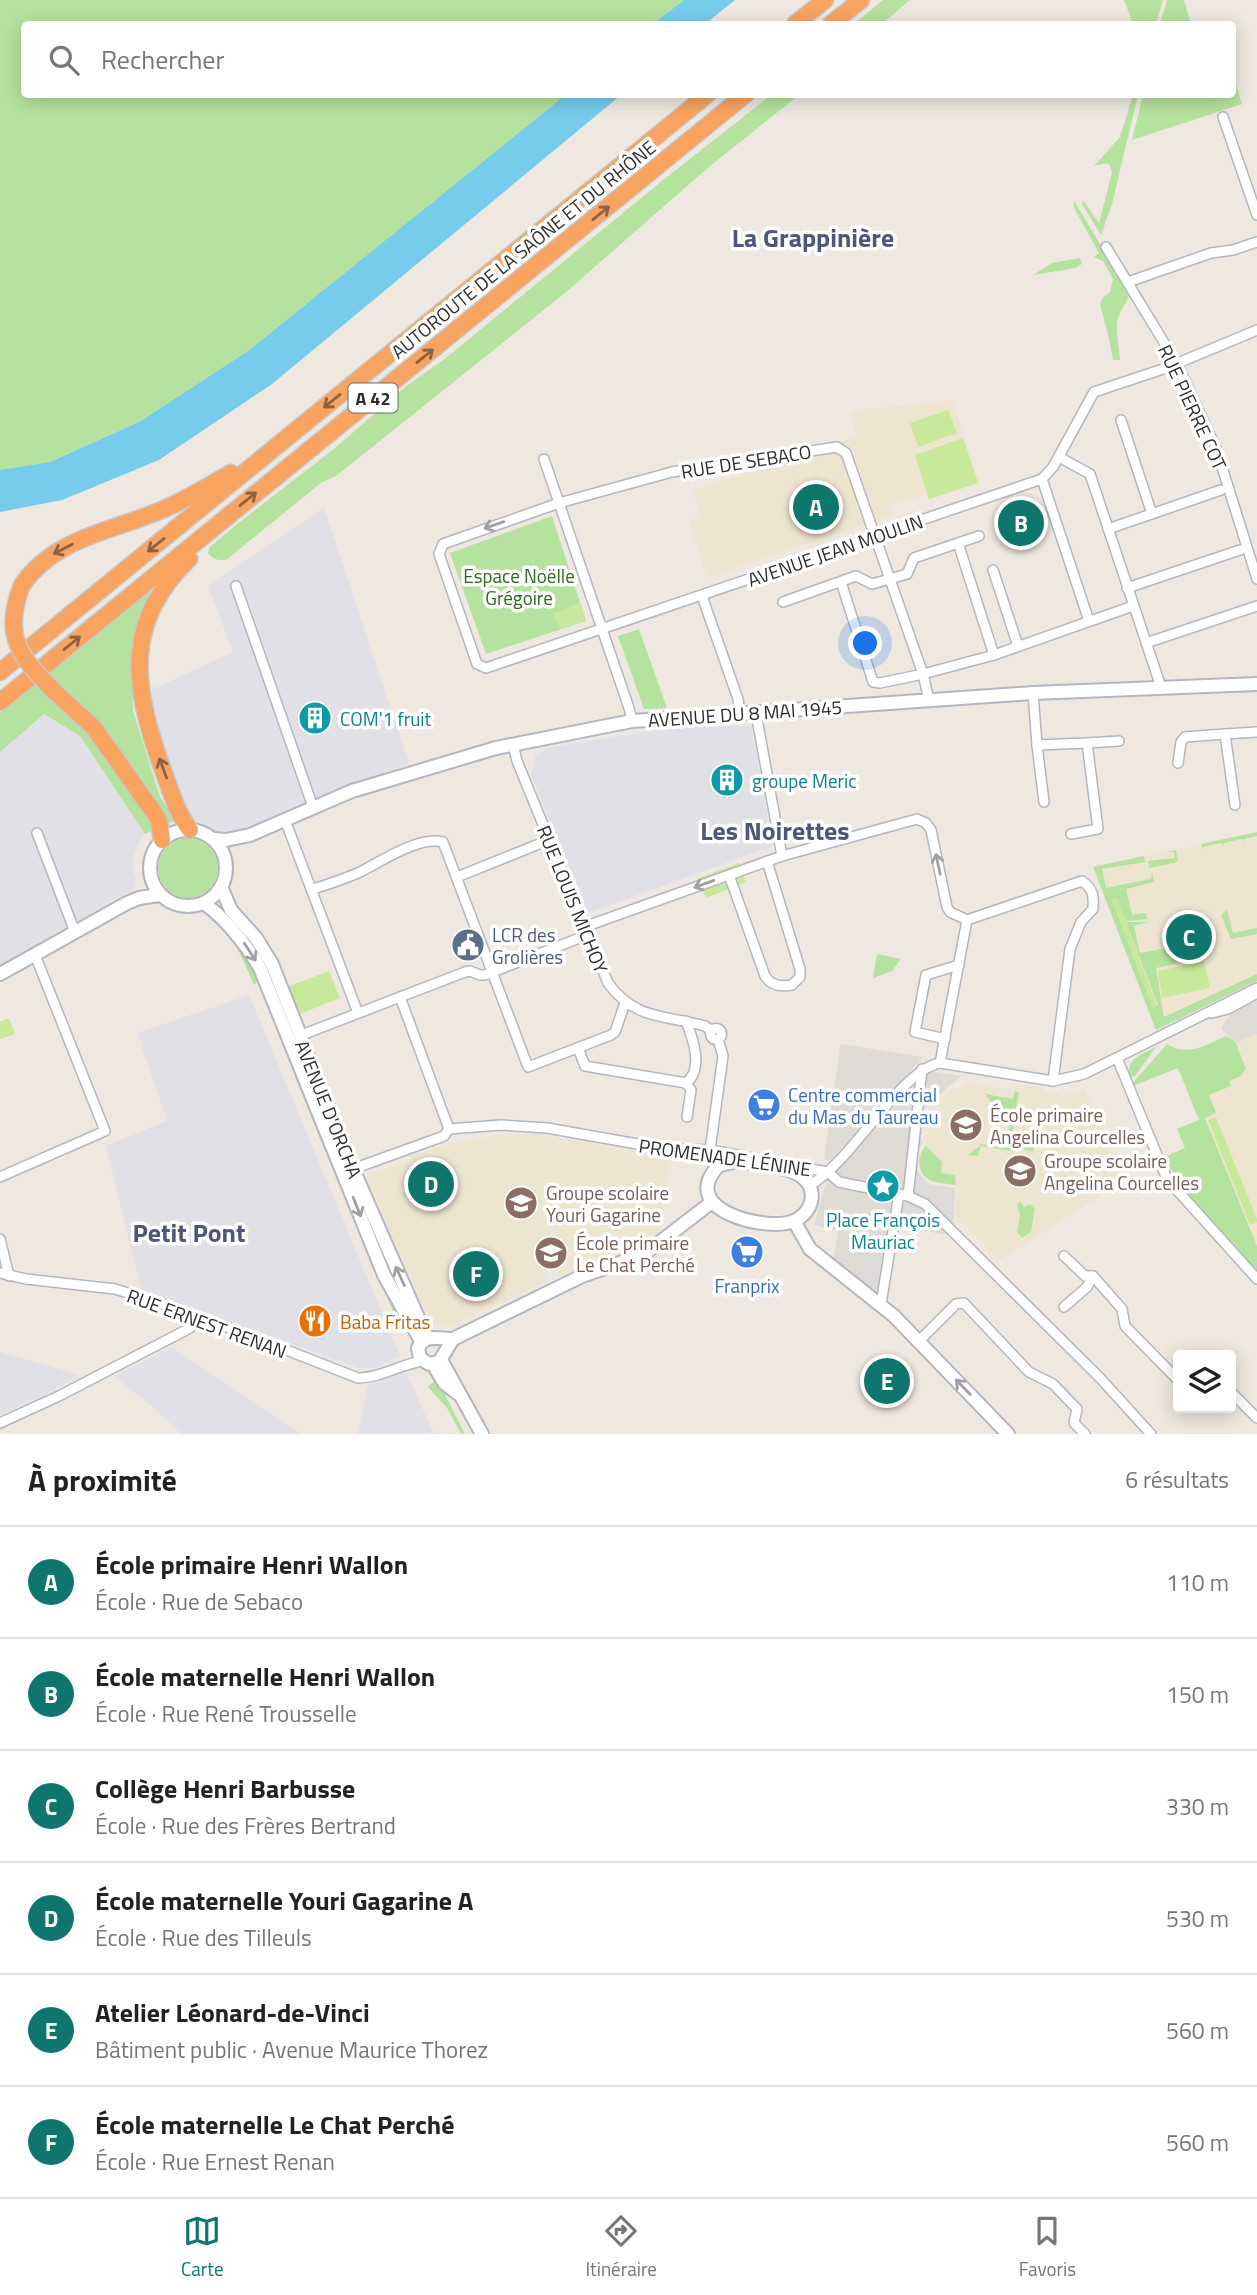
<!DOCTYPE html>
<html lang="fr">
<meta charset="utf-8">
<style>
body{margin:0;font-family:"Titillium Web",sans-serif;background:#f2f2f2;color:#222}
.controls{position:absolute;right:21px;bottom:21px;display:grid;overflow:hidden;border-radius:7px;box-shadow:0 4px 18px #0003}
.controls button{width:63px;height:63px;display:grid;place-items:center;padding:0;border:0;border-bottom:2px solid #e0e0e0;background:#fff;color:#222;font:35px sans-serif}
.you{position:absolute;left:866px;top:644px;width:24px;height:24px;margin:-18px;border:5px solid #fff;border-radius:50%;background:#1a73e8;box-shadow:0 0 0 10px #1a73e833}
.badge{display:grid;place-items:center;width:46px;height:46px;border-radius:50%;background:#0f766e;color:#fff;font-size:23px;font-weight:700}
.pin{position:absolute;translate:-50% -50%;border:4px solid #fff;box-shadow:0 2px 7px #0006}
.list{margin:0;padding:0;list-style:none}
h2{display:flex;justify-content:space-between;align-items:center;height:91px;margin:0;padding:0 28px;font-size:30px}
h2 small{font-size:23px;font-weight:400;color:#767676}
.list li{display:grid;grid-template-columns:46px 1fr auto;gap:21px;align-items:center;box-sizing:border-box;height:112px;padding:0 28px;border-top:2px solid #e0e0e0}
.list b{display:block;font-size:26px;white-space:nowrap}
.list p{margin:0;font-size:23px;white-space:nowrap;color:#767676}
.list em{font-size:23px;font-style:normal;color:#767676}
.icon{flex:none;width:38px;height:38px;fill:none;stroke:currentColor;stroke-width:2;stroke-linecap:round;stroke-linejoin:round}
.map{position:relative;flex:none;width:1257px;height:1434px;overflow:hidden}
.search{position:absolute;background:#fff;box-shadow:0 4px 18px #0003;left:21px;right:21px;top:21px;height:77px;display:flex;align-items:center;gap:18px;box-sizing:border-box;padding:0 24px;border-radius:7px;color:#767676;font-size:26px}
.sheet{height:763px;background:#fff}
nav{display:flex;justify-content:space-around;align-items:center;box-sizing:border-box;height:98px;border-top:2px solid #e0e0e0;background:#fff;font-size:19px;color:#767676}
nav a{display:grid;justify-items:center;gap:4px}
nav .on{color:#0f766e}
.map>svg:first-child{display:block}
</style>
<div class="map">
<svg width="1257" height="1434" viewBox="0 0 1257 1434">
<rect width="100%" height="100%" fill="#eee8e0"/>
<g fill="#e2e0e7">
<path d="M324 508 409 764 358 782 230 837 186 817 145 693 233 652 208 586Z"/>
<path d="M44 714 80 736 145 834 135 850 132 863 136 879 135 888 0 965V752Z"/>
<path d="M678 726H751L773 846 588 913 531 775 535 757 546 748Z"/>
<path d="M249 995 400 1356 377 1368H358L141 1289 106 1146 167 1121 137 1033Z"/>
<path d="M171 1347 301 1434H181L153 1407 114 1376Z"/>
<path d="M0 1352 79 1375 43 1396 0 1415Z"/>
<path d="M405 1370 434 1434H358L367 1386Z"/>
</g>
<g fill="#eee5d1">
<path d="M952 400 980 483 929 500 926 494 888 506 891 516 707 578 689 521 701 517 693 491 857 436 850 411Z"/>
<path d="M1257 832V981L1156 1030 1093 867Z"/>
<path d="M1257 1034V1265L1178 1068Z"/>
<path d="M966 1082 1015 1091 1017 1084 1044 1089V1091L1060 1094V1097L1085 1089 1122 1182 999 1261 955 1215 956 1185 932 1181 925 1176 919 1163 921 1152 926 1144 922 1138 927 1133 919 1124 927 1117 925 1114 951 1088 958 1090Z"/>
<path d="M504 1134H535L671 1156 659 1231 629 1252 560 1276 556 1271 551 1272 546 1262 540 1264 547 1281 448 1327 438 1326 432 1324 418 1296 366 1177 437 1147 456 1142Z"/>
</g>
<g fill="#b6e29f">
<path d="M0 0H684L653 24H24V94L567 95 248 351 139 422 50 462 0 470Z"/>
<path d="M883 0H910L882 24H854Z"/>
<path d="M1124 0H1163L1156 24H1133Z"/>
<path d="M1167 0H1184L1191 24H1160Z"/>
<path d="M1233 74 1242 104 1132 140 1143 95 1232 94Z"/>
<path d="M771 95H799L710 166 565 293 336 476 322 482 226 560C217 560 214 560 208 553L210 547 236 525 335 448 404 388 447 357 662 181Z"/>
<path d="M1133 95H1138L1112 204 1101 235 1082 204 1083 200 1099 223 1112 173 1110 165 1107 163 1094 166 1120 137Z"/>
<path d="M1074 201 1129 292C1129 303 1120 308 1118 318 1115 331 1119 347 1120 360H1113L1108 334 1100 304 1103 297 1110 292 1113 279 1103 261 1094 257 1099 253 1074 208Z"/>
<path d="M1080 258 1082 264 1075 268 1033 275 1052 263Z"/>
<path d="M552 516 586 621 486 654 450 553Z"/>
<path d="M149 592 153 596 132 666 133 711 160 797 176 820 145 834 80 736 44 714 0 752V713Z"/>
<path d="M639 629 667 708 644 709 618 636Z"/>
<path d="M1257 832V836L1244 839 1245 842 1242 839 1224 843 1223 846 1222 843 1203 847V851L1201 844Z"/>
<circle cx="188" cy="868" r="30"/>
<path d="M1176 850 1178 862 1149 868 1148 861 1175 858 1174 852H1166Z"/>
<path d="M1144 856 1145 862 1102 869 1106 888 1151 879 1152 872 1154 882 1126 889 1132 915 1146 913 1148 919 1125 921 1117 899 1112 900 1153 1008 1158 1005 1126 922H1148L1134 926 1140 953 1167 948 1169 953 1201 945 1204 958 1156 968 1164 1017 1257 974V981L1156 1030 1093 867Z"/>
<path d="M1227 910 1233 933 1257 928V934L1231 939 1221 915Z"/>
<path d="M212 914 252 961 259 980 254 985C243 960 235 936 211 920Z"/>
<path d="M877 954 901 959 892 971 873 978Z"/>
<path d="M1226 1036 1235 1041 1246 1069 1241 1076 1229 1081 1231 1086 1209 1095 1216 1113 1205 1118 1257 1246V1272L1181 1190 1165 1157 1185 1148 1177 1129 1199 1120 1178 1068 1133 1086 1132 1084 1167 1044C1185 1057 1208 1045 1226 1036Z"/>
<path d="M1156 1047 1134 1077 1130 1075C1126 1058 1143 1054 1156 1047Z"/>
<path d="M298 1074 411 1330 407 1332 399 1324 371 1263 295 1077Z"/>
<path d="M1015 1091 1019 1092 1013 1131 1023 1133 1020 1142 1006 1146 1012 1111 999 1112 985 1094 1013 1099Z"/>
<path d="M1036 1140 1033 1151 1017 1149 1016 1152 981 1146 978 1156 968 1155 980 1146V1144L1010 1148Z"/>
<path d="M926 1146 942 1162 941 1173 955 1175 956 1185C949 1184 939 1183 932 1181 917 1175 916 1156 926 1146Z"/>
<path d="M1020 1201 1024 1207 1030 1204 1035 1209 1031 1232 1022 1238 1017 1232 1020 1215 1017 1205Z"/>
<path d="M435 1380 438 1386 440 1385 465 1434H461L447 1408 428 1387Z"/>
</g>
<g fill="#c8e99c">
<path d="M948 410 957 433 918 447 910 423Z"/>
<path d="M963 438 978 483 929 499 915 455Z"/>
<path d="M581 603 586 621 559 629 553 613Z"/>
<path d="M739 863 746 882 706 898 699 878Z"/>
<path d="M1117 898 1157 1006 1153 1008 1112 900Z"/>
<path d="M1204 961 1210 988 1162 998 1158 971Z"/>
<path d="M329 971 340 998 297 1015 287 987Z"/>
<path d="M9 1018 15 1034 0 1039V1022Z"/>
<path d="M1216 1117 1257 1219V1222L1250 1225 1208 1120Z"/>
</g>
<g fill="#dedbd7">
<path d="M1257 998V1034L1236 1043 1221 1029 1234 1010Z"/>
<path d="M842 1044 923 1057 830 1161 824 1159 840 1046Z"/>
<path d="M935 1072 961 1076 924 1109 922 1117 914 1123 923 1133 919 1137 923 1143 917 1151 915 1164 919 1174 929 1184 955 1188 953 1236 899 1226 887 1302 833 1261 838 1231 814 1225 826 1182 921 1080 927 1074Z"/>
</g>
<g fill="#78cceb">
<path d="M684 0H735L705 24H653Z"/>
<path d="M567 94 621 95 272 384 159 460 62 500 0 512V470L50 462 139 422 248 351Z"/>
</g>
<g fill="none" stroke-linecap="round" stroke-linejoin="round">
<defs>
<g id="street">
<path d="M1223 117 1257 215"/>
<path d="M1106 247 1177 364 1216 448 1257 579"/>
<path d="M1128 282 1211 253 1233 250 1257 242"/>
<path d="M1121 420 1152 514"/>
<path d="M1059 457 1090 474 1161 687"/>
<path d="M544 459 629 708 632 721"/>
<path d="M1042 479 1089 621"/>
<path d="M1108 529 1221 490"/>
<path d="M958 543 994 655"/>
<path d="M993 570 1018 646"/>
<path d="M841 582 873 682 880 683 923 674 994 655 1133 606"/>
<path d="M236 586 313 807"/>
<path d="M1127 588 1240 550"/>
<path d="M702 596 738 699 740 713"/>
<path d="M783 602 856 576 872 584 907 574 914 558 979 536"/>
<path d="M1146 643 1257 606"/>
<path d="M1033 693 1037 745 1087 743 1098 829 1071 834"/>
<path d="M929 700 923 674 846 453 837 447 672 472 559 503 443 544 439 554 477 664 486 668 861 541 874 536 1042 479 1053 467 1094 392 1166 368 1257 330"/>
<path d="M753 712 757 719 782 856"/>
<path d="M1087 743 1119 741"/>
<path d="M513 744 517 761 608 983C635 1020 664 1015 705 1026L712 1031"/>
<path d="M1037 745 1044 802"/>
<path d="M1178 763 1181 742 1185 737 1225 734"/>
<path d="M1235 805 1225 734 1257 732"/>
<path d="M285 820 358 1013"/>
<path d="M37 833 75 932"/>
<path d="M729 875 765 976C771 986 781 987 792 985L800 977V969L767 861"/>
<path d="M457 877 549 840"/>
<path d="M313 889C329 884 345 879 360 872 382 861 418 836 443 842L528 1067 611 1035 615 1032 625 1003"/>
<path d="M584 927 782 856 917 819 926 823 931 830 947 907 950 912 967 920 1082 881C1093 889 1094 895 1093 909L1081 922 1070 949 1053 1081"/>
<path d="M1212 1013 1228 1009 1257 993"/>
<circle cx="716" cy="1034" r="5.5"/>
<path d="M299 1036 465 972 470 971 480 975H485L587 935"/>
<path d="M718 1039 723 1056 710 1150 719 1165"/>
<path d="M945 1039 915 1032 926 975 959 965"/>
<path d="M578 1048 585 1066 686 1083C704 1069 693 1039 686 1021"/>
<path d="M1117 1058 1167 1179 1257 1279"/>
<path d="M940 1063 967 920"/>
<path d="M686 1083 691 1090 687 1117"/>
<path d="M449 1129 501 1125 547 1128 660 1148 710 1150 752 1158"/>
<path d="M783 1164 828 1172 839 1182 908 1196 925 1204 1101 1379 1151 1434"/>
<path d="M353 1169 444 1136 449 1129 400 997"/>
<path d="M0 1177 105 1131 35 955"/>
<path d="M810 1185C851 1163 900 1070 940 1063L1053 1081 1084 1074 1257 988"/>
<path d="M908 1196 922 1069"/>
<path d="M0 1239 9 1276"/>
<path d="M1064 1256 1085 1276H1093L1122 1309 1125 1326 1178 1380"/>
<path d="M0 1273 26 1279 115 1289 179 1309 196 1321 206 1320 217 1323 358 1378C381 1378 400 1364 423 1361"/>
<path d="M881 1304 899 1194"/>
<path d="M1064 1307 1087 1287 1093 1276"/>
<path d="M919 1341 956 1304 964 1303 1029 1372 1053 1384 1077 1409 1074 1423 1085 1434"/>
<path d="M1231 1392 1257 1418"/>
<path d="M0 1423 59 1396 190 1328 196 1321"/>
</g>
<g id="secondary">
<circle cx="188" cy="868" r="38"/>
<path d="M213 839 226 840 250 835 352 791 496 748 632 721 1033 693 1257 684"/>
<path d="M221 887 231 910 256 938 272 964 353 1169 427 1338"/>
<path d="M204 903C227 920 245 943 260 968L384 1275 421 1341"/>
<path d="M0 974 127 903 139 898 160 895"/>
<path d="M734 1162C754 1163 806 1165 811 1190 814 1203 807 1215 794 1221 768 1232 675 1211 719 1165Z"/>
<path d="M794 1221 810 1249 894 1316 1008 1434"/>
<path d="M453 1339 439 1362 429 1364 420 1358 418 1348C425 1333 439 1339 453 1339L582 1276 643 1255 712 1202"/>
<path d="M441 1360 482 1434"/>
<path d="M433 1364 444 1383 457 1393"/>
</g>
<g id="highway">
<path d="M795 24 825 0"/>
<path d="M831 24 861 0"/>
<path d="M189 559C124 621 133 684 160 762 169 785 175 810 190 830"/>
<path d="M22 585C55 537 114 531 164 509 187 499 209 486 231 473"/>
<path d="M0 672 708 94"/>
<path d="M54 691 94 728 155 814 159 821 162 840"/>
<path d="M0 702 746 94"/>
</g>
</defs>
<use href="#street" stroke="#b3b6c0" stroke-width="12"/>
<use href="#secondary" stroke="#b3b6c0" stroke-width="16"/>
<use href="#highway" stroke="#c8c8c8" stroke-width="19"/>
<use href="#street" stroke="#fff" stroke-width="9"/>
<use href="#secondary" stroke="#fff" stroke-width="12"/>
<use href="#highway" stroke="#f9a360" stroke-width="16"/>
<defs>
<path id="highway-bridge" d="M22 585C2 635 19 656 54 691"/>
</defs>
<use href="#highway-bridge" stroke="#c8c8c8" stroke-width="19" stroke-linecap="butt"/>
<use href="#highway-bridge" stroke="#f9a360" stroke-width="16"/>
</g>
<defs><path id="oneway-shaft" d="M-6 0H5M1.5-3L5.5 0L1.5 3" fill="none" stroke-width="1.6" stroke-linecap="round" stroke-linejoin="round" transform="scale(1.75)"/></defs>
<g stroke="#896244">
<use href="#oneway-shaft" transform="translate(601 213) rotate(-39)"/>
<use href="#oneway-shaft" transform="translate(425 356) rotate(-39)"/>
<use href="#oneway-shaft" transform="translate(332 401) rotate(141)"/>
<use href="#oneway-shaft" transform="translate(248 499) rotate(-39)"/>
<use href="#oneway-shaft" transform="translate(156 545) rotate(141)"/>
<use href="#oneway-shaft" transform="translate(63 549) rotate(153)"/>
<use href="#oneway-shaft" transform="translate(72 643) rotate(-39)"/>
<use href="#oneway-shaft" transform="translate(163 768) rotate(-110)"/>
</g>
<g stroke="#a0a0a0">
<use href="#oneway-shaft" transform="translate(494 525) rotate(161)"/>
<use href="#oneway-shaft" transform="translate(938 864) rotate(-102)"/>
<use href="#oneway-shaft" transform="translate(704 884) rotate(160)"/>
<use href="#oneway-shaft" transform="translate(250 952) rotate(57)"/>
<use href="#oneway-shaft" transform="translate(357 1207) rotate(68)"/>
<use href="#oneway-shaft" transform="translate(400 1276) rotate(-115)"/>
<use href="#oneway-shaft" transform="translate(963 1387) rotate(-134)"/>
</g>
<defs>
<symbol id="building-disc" viewBox="-11 -11 22 22"><circle r="9.5" fill="#0f9aa8" stroke="#fff"/><path d="M-4-6H4V6H1V3H-1V6H-4ZM-2.5-4.3h1.7v1.8h-1.7ZM.8-4.3h1.7v1.8H.8ZM-2.5-1h1.7V.8h-1.7ZM.8-1h1.7V.8H.8Z" fill="#fff"/></symbol>
<symbol id="civic-disc" viewBox="-11 -11 22 22"><circle r="9.5" fill="#5c6f8a" stroke="#fff"/><path d="M-.6-6.5H3V-4.5H.6V-3L4-1V1h2V6H-6V1h2V-1L-.6-3ZM-1.2 2.5V6h2.4V2.5Z" fill="#fff"/></symbol>
<symbol id="supermarket-disc" viewBox="-11 -11 22 22"><circle r="9.5" fill="#3f7fe0" stroke="#fff"/><path d="M-6-5.5h2.5l.6 2H6L4.5 2H-2.5L-4.4-4H-6ZM-1.5 3.2a1.3 1.3 0 1 0 .1 0ZM3 3.2a1.3 1.3 0 1 0 .1 0Z" fill="#fff"/></symbol>
<symbol id="school-disc" viewBox="-11 -11 22 22"><circle r="9.5" fill="#8d6e63" stroke="#fff"/><path d="M0-5L7-2L0 1L-7-2ZM-4 1L0 2.5L4 1V4Q0 6-4 4Z" fill="#fff"/></symbol>
<symbol id="sight-disc" viewBox="-11 -11 22 22"><circle r="9.5" fill="#0f9aa8" stroke="#fff"/><path d="M0-6L1.8-2.2L6-1.7L2.9 1.2L3.7 5.4L0 3.3L-3.7 5.4L-2.9 1.2L-6-1.7L-1.8-2.2Z" fill="#fff"/></symbol>
<symbol id="restaurant-disc" viewBox="-11 -11 22 22"><circle r="9.5" fill="#e8710a" stroke="#fff"/><path d="M-5-6h1v4h1v-4h1v4h1v-4h1v5L-1.5 .5V6h-2V.5L-5-1ZM5-6V6H3V1.5H1.5Q1.5-4 5-6Z" fill="#fff"/></symbol>
</defs>
<g fill-rule="evenodd">
<use href="#building-disc" x="296" y="699" width="38" height="38"/>
<use href="#building-disc" x="708" y="761" width="38" height="38"/>
<use href="#civic-disc" x="449" y="926" width="38" height="38"/>
<use href="#supermarket-disc" x="745" y="1086" width="38" height="38"/>
<use href="#school-disc" x="947" y="1106" width="38" height="38"/>
<use href="#school-disc" x="1001" y="1152" width="38" height="38"/>
<use href="#sight-disc" x="864" y="1167" width="38" height="38"/>
<use href="#school-disc" x="502" y="1184" width="38" height="38"/>
<use href="#supermarket-disc" x="728" y="1233" width="38" height="38"/>
<use href="#school-disc" x="532" y="1234" width="38" height="38"/>
<use href="#restaurant-disc" x="296" y="1302" width="38" height="38"/>
</g>
<g text-anchor="middle" dominant-baseline="central" stroke-width="7" stroke-linejoin="round" paint-order="stroke">
<rect fill="#fff" stroke="#6c6c6c" stroke-width="2" x="348.5" y="383.5" width="49" height="29" rx="5"/>
<g font-size="18" font-weight="bold" fill="#2d2d2d">
<text x="373" y="398">A 42</text>
</g>
<g font-size="19" fill="#2d2d2d" stroke="#fff">
<text transform="translate(523 249) rotate(-39)">AUTOROUTE DE LA SAÔNE ET DU RHÔNE</text>
<text transform="translate(1193 407) rotate(65)">RUE PIERRE COT</text>
<text transform="translate(746 461) rotate(-9)">RUE DE SEBACO</text>
<text transform="translate(835 550) rotate(-19)">AVENUE JEAN MOULIN</text>
<text transform="translate(745 713) rotate(-4)">AVENUE DU 8 MAI 1945</text>
<text transform="translate(573 899) rotate(68)">RUE LOUIS MICHOY</text>
<text transform="translate(329 1109) rotate(68)">AVENUE D'ORCHA</text>
<text transform="translate(725 1157) rotate(8)">PROMENADE LÉNINE</text>
<text transform="translate(207 1323) rotate(20)">RUE ERNEST RENAN</text>
</g>
<g font-size="19" fill="#2d691e" stroke="#fff">
<text x="519" y="575">Espace Noëlle<tspan x="519" dy="22">Grégoire</tspan></text>
</g>
<g font-size="19" fill="#0d838f" stroke="#fff" text-anchor="start">
<text x="340" y="718">COM'1 fruit</text>
<text x="752" y="780">groupe Meric</text>
<text x="883" y="1219" text-anchor="middle">Place François<tspan x="883" dy="22">Mauriac</tspan></text>
</g>
<g font-size="19" fill="#4e5e75" stroke="#fff" text-anchor="start">
<text x="492" y="934">LCR des<tspan x="492" dy="22">Grolières</tspan></text>
</g>
<g font-size="19" fill="#366cbe" stroke="#fff" text-anchor="start">
<text x="788" y="1094">Centre commercial<tspan x="788" dy="22">du Mas du Taureau</tspan></text>
<text x="747" y="1285" text-anchor="middle">Franprix</text>
</g>
<g font-size="19" fill="#785e54" stroke="#fff" text-anchor="start">
<text x="990" y="1114">École primaire<tspan x="990" dy="22">Angelina Courcelles</tspan></text>
<text x="1044" y="1160">Groupe scolaire<tspan x="1044" dy="22">Angelina Courcelles</tspan></text>
<text x="546" y="1192">Groupe scolaire<tspan x="546" dy="22">Youri Gagarine</tspan></text>
<text x="576" y="1242">École primaire<tspan x="576" dy="22">Le Chat Perché</tspan></text>
</g>
<g font-size="19" fill="#c56008" stroke="#fff" text-anchor="start">
<text x="340" y="1321">Baba Fritas</text>
</g>
<g font-size="26" font-weight="bold" fill="#4e567d" stroke="#fff">
<text x="813" y="237">La Grappinière</text>
<text x="775" y="830">Les Noirettes</text>
<text x="189" y="1232">Petit Pont</text>
</g>
</g>
</svg>
<div class="controls">
<button><svg class="icon" aria-label="layers" viewBox="0 0 24 24"><path d="M12 4l9 5-9 5-9-5zM3 14l9 5 9-5"/></svg></button>
</div>
<div class="you"></div>
<div class="pin badge" style="left:816px;top:507px">A</div>
<div class="pin badge" style="left:1021px;top:523px">B</div>
<div class="pin badge" style="left:1189px;top:937px">C</div>
<div class="pin badge" style="left:431px;top:1184px">D</div>
<div class="pin badge" style="left:887px;top:1381px">E</div>
<div class="pin badge" style="left:476px;top:1274px">F</div>
<div class="search"><svg class="icon" aria-label="search" viewBox="0 0 24 24"><circle cx="10" cy="10" r="6"/><path d="M15 15l6 6"/></svg>Rechercher</div>
</div>
<section class="sheet">
<h2>À proximité<small>6 résultats</small></h2>
<ul class="list">
<li><span class="badge">A</span><div><b>École primaire Henri Wallon</b><p>École · Rue de Sebaco</p></div><em>110 m</em></li>
<li><span class="badge">B</span><div><b>École maternelle Henri Wallon</b><p>École · Rue René Trousselle</p></div><em>150 m</em></li>
<li><span class="badge">C</span><div><b>Collège Henri Barbusse</b><p>École · Rue des Frères Bertrand</p></div><em>330 m</em></li>
<li><span class="badge">D</span><div><b>École maternelle Youri Gagarine A</b><p>École · Rue des Tilleuls</p></div><em>530 m</em></li>
<li><span class="badge">E</span><div><b>Atelier Léonard-de-Vinci</b><p>Bâtiment public · Avenue Maurice Thorez</p></div><em>560 m</em></li>
<li><span class="badge">F</span><div><b>École maternelle Le Chat Perché</b><p>École · Rue Ernest Renan</p></div><em>560 m</em></li>
</ul>
</section>
<nav>
<a class="on"><svg class="icon" aria-label="map" viewBox="0 0 24 24"><path d="M3 6l6-2 6 2 6-2v14l-6 2-6-2-6 2zM9 4v14M15 6v14"/></svg>Carte</a>
<a><svg class="icon" aria-label="directions" viewBox="0 0 24 24"><path d="M12 3l9 9-9 9-9-9zM9 14v-3h6M13 9l2 2-2 2"/></svg>Itinéraire</a>
<a><svg class="icon" aria-label="saved" viewBox="0 0 24 24"><path d="M7 4h10v16l-5-4-5 4z"/></svg>Favoris</a>
</nav>
